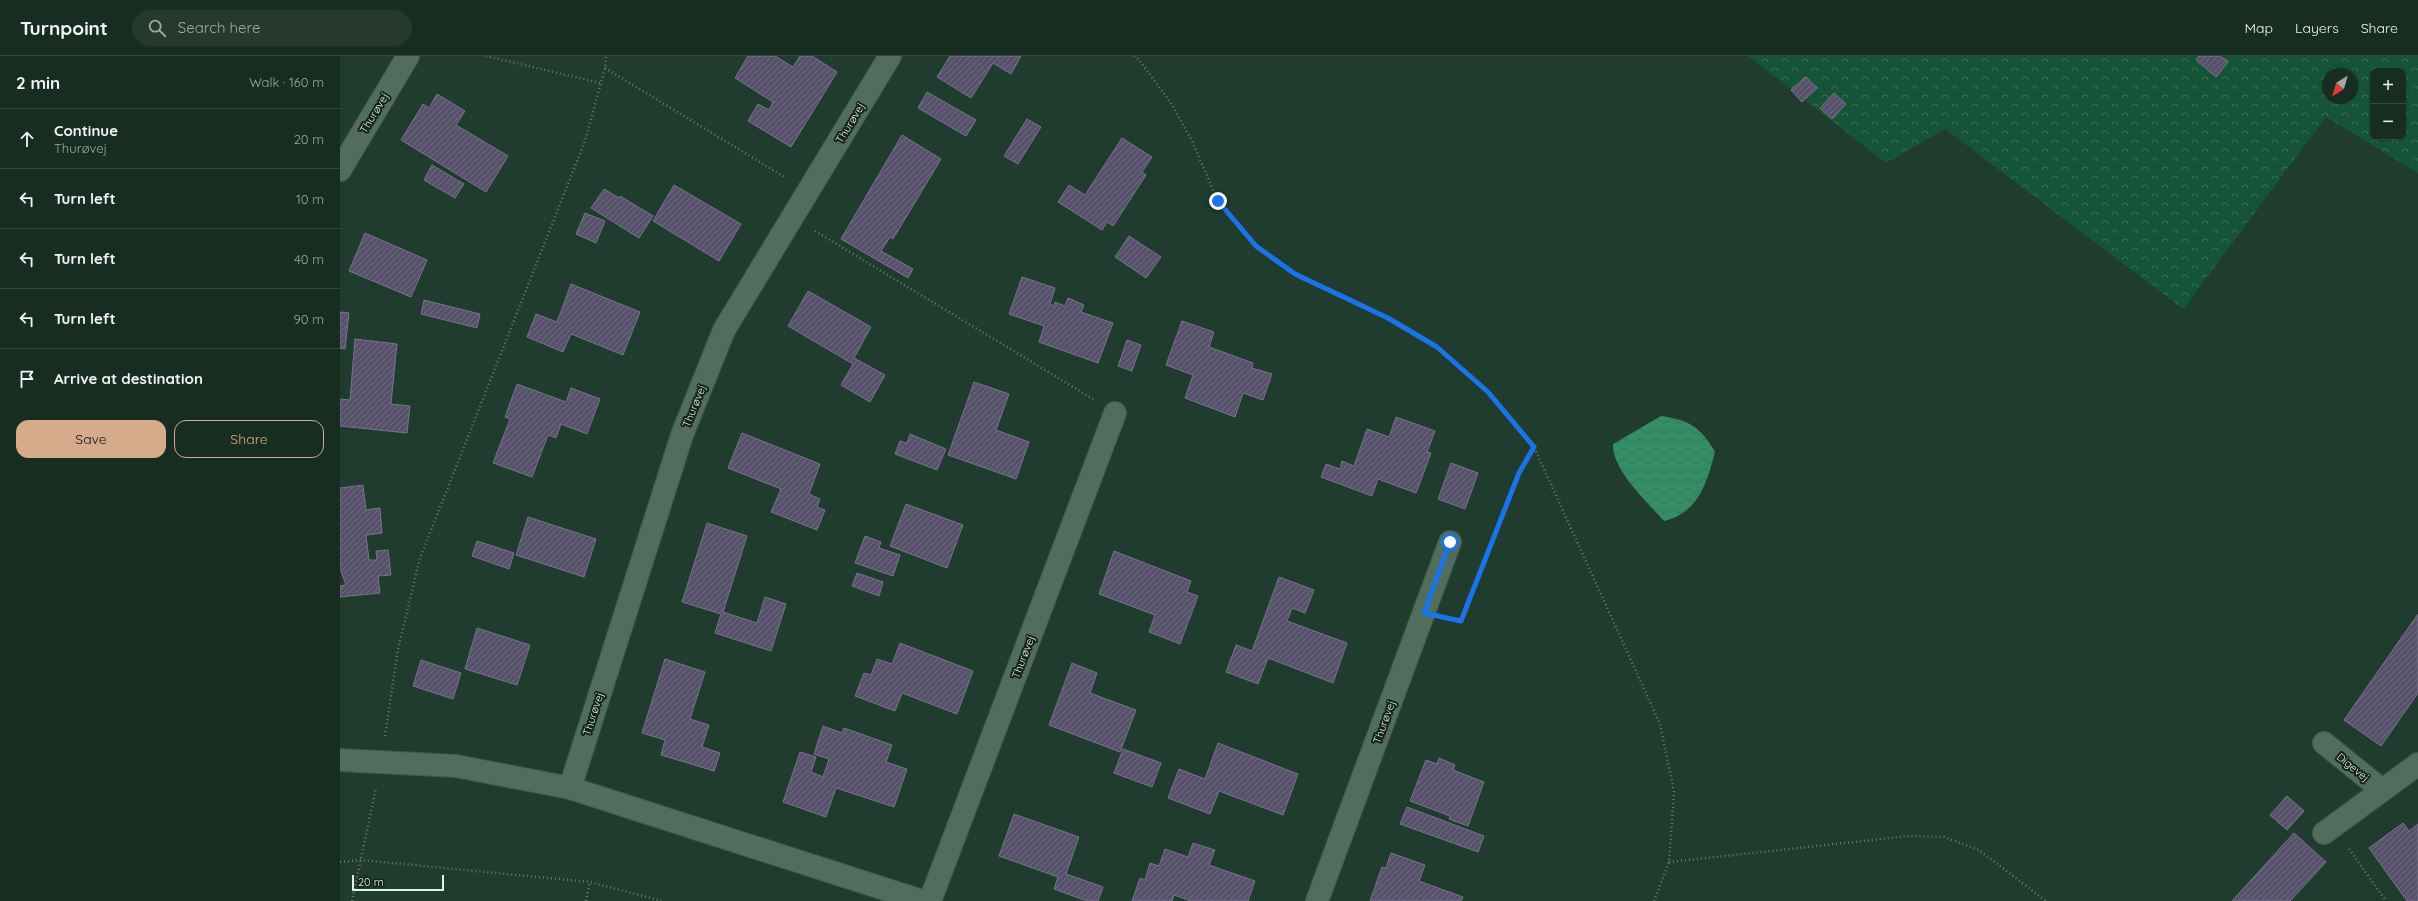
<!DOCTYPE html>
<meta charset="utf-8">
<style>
body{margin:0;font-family:Quicksand,sans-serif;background:#25392f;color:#f1f3f6}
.controls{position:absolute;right:12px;top:12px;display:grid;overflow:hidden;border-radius:8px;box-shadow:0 1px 3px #0004}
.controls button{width:36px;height:36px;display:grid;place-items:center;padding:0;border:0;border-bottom:1px solid #364940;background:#182d22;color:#f1f3f6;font:20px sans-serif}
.compass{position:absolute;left:1982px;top:12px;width:36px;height:36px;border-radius:50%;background:#182d22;box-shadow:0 1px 3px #0004;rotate:217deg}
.scale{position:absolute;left:12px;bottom:10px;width:92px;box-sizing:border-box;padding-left:4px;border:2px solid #e2f2e9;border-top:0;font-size:11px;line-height:14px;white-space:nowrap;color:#e2f2e9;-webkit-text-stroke:3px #14201a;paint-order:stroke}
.stop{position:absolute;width:12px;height:12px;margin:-9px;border:3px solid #1a73e8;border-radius:50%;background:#fff}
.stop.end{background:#1a73e8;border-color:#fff;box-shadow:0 1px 4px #0008}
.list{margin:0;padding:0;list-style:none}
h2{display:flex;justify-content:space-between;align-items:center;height:52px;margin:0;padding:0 16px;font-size:17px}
h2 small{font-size:13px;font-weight:400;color:#9fa8a5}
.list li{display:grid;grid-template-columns:26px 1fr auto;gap:12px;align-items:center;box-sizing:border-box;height:60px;padding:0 16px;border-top:1px solid #364940}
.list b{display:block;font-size:15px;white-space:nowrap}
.list p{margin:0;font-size:13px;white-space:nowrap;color:#9fa8a5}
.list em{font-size:13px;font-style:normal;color:#9fa8a5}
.actions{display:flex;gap:8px;padding:12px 16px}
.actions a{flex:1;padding:9px 0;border:1px solid #d6ab8b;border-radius:12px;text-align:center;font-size:14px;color:#d6ab8b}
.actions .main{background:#d6ab8b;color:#111}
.icon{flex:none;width:22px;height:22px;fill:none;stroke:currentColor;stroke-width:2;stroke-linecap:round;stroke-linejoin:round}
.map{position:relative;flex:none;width:2078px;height:845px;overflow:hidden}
header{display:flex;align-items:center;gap:24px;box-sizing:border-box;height:56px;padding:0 20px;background:#182d22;border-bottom:1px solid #364940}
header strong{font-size:19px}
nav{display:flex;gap:22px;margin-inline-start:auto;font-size:14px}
.search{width:280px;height:36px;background:#25392f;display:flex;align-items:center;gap:10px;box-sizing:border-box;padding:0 14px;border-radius:22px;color:#9fa8a5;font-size:15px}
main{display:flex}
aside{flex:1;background:#182d22}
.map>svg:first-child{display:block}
</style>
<header>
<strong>Turnpoint</strong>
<div class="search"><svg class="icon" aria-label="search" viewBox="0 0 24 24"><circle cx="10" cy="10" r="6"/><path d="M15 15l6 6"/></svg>Search here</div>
<nav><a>Map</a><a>Layers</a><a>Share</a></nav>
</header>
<main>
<aside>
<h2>2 min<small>Walk · 160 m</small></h2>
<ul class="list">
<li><svg class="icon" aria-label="ahead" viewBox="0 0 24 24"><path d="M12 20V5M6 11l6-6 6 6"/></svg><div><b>Continue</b><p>Thurøvej</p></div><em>20 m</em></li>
<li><svg class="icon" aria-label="left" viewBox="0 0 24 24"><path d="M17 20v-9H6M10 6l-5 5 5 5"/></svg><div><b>Turn left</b></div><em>10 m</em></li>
<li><svg class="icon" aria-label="left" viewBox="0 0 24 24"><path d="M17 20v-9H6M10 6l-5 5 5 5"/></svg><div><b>Turn left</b></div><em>40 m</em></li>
<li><svg class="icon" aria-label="left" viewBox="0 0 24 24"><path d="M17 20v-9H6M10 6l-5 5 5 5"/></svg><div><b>Turn left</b></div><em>90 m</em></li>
<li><svg class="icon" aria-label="arrive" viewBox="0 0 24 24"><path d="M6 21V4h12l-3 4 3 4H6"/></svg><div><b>Arrive at destination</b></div></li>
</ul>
<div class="actions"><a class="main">Save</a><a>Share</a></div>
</aside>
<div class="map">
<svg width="2078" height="845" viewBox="0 0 2078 845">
<defs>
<pattern id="park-crowns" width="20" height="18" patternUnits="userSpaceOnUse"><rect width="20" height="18" fill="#165439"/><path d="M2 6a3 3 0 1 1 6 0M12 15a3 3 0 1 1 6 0" fill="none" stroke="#386d56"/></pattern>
<pattern id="water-waves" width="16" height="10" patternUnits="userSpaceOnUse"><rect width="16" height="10" fill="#338e66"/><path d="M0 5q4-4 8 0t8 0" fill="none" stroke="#3a7259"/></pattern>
<pattern id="building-hatch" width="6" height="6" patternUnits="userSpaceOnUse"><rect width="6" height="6" fill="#57516b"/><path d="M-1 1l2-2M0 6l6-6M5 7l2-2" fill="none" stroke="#6f6a80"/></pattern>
</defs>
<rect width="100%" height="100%" fill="#203c2e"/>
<path fill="url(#park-crowns)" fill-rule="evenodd" d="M1408 0H2078V117L1986 61 1843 253 1605 73 1546 107ZM2033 15H2063V81H2033ZM1988 18H2012V42H1988Z"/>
<path fill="url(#water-waves)" d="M1321 360C1349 364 1361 371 1375 396 1367 426 1359 457 1324 465 1307 446 1272 414 1273 388Z"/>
<g fill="url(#building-hatch)" stroke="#78728d">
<path d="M408 0H435L453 11 460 0H472L497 16 451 91 408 65 418 48 429 54 433 46 395 22Z"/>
<path d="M610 0H681L671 18 653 7 631 42 597 21Z"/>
<path d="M1859 0H1880L1888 6 1876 21 1856 4Z"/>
<path d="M1466 21 1477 32 1462 46 1451 34Z"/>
<path d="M587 36 636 64 626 80 578 52Z"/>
<path d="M1494 37 1506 48 1492 63 1480 52Z"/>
<path d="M97 38 125 55 116 69 168 100 146 136 61 84 83 48 89 52Z"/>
<path d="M687 63 701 71 678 108 664 100Z"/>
<path d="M562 79 601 103 553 183 550 181 541 195 573 213 568 222 501 183Z"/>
<path d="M782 82 812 101 802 116 806 119 773 170 767 166 762 174 718 146 729 129 745 139Z"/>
<path d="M92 109 124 128 115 142 84 124Z"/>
<path d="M334 129 401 168 379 205 313 165Z"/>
<path d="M264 133 279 142 280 140 313 160 299 182 251 152Z"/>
<path d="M245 157 265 165 256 187 236 178Z"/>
<path d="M25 177 87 204 71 241 9 215Z"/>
<path d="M789 180 821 201 806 222 775 201Z"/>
<path d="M682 221 715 232 710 248 714 250 715 246 725 250 728 242 744 249 741 256 773 267 758 307 699 286 704 270 669 258Z"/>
<path d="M231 228 300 256 283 299 231 278 223 296 187 281 196 258 217 266Z"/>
<path d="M468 235 531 271 514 302 545 319 530 346 501 329 513 308 448 270Z"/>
<path d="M84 244 140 258 137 272 81 258Z"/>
<path d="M0 256 9 257 5 293 0 292Z"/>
<path d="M842 265 874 276 869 291 913 307 912 312 932 318 923 344 903 337 895 361 845 342 853 319 826 309Z"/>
<path d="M15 283 57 288 51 348 70 350 67 377 0 370V343L10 344Z"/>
<path d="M787 284 801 289 792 315 778 310Z"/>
<path d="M634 326 669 338 656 374 689 386 676 423 608 399Z"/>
<path d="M177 328 226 346 231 332 260 343 247 378 221 368 216 382 208 379 192 421 153 407 170 363 165 361Z"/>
<path d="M1056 361 1095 375 1087 396 1091 397 1076 437 1038 423 1032 440 981 421 986 408 1000 413 1002 405 1014 410 1027 373 1049 381Z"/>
<path d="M402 377 480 408 469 438 480 443 477 451 485 454 477 474 431 456 441 433 388 412Z"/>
<path d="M570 378 606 393 597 414 555 398 560 385 567 387Z"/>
<path d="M1111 407 1138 417 1125 453 1098 443Z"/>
<path d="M23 429 26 454 40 452 42 477 26 479 29 504H37L36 495 48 494 51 519 38 520 40 537 0 541V530L6 529 0 512V432Z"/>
<path d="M566 448 623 469 607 512 550 490Z"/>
<path d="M188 461 256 483 244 521 176 499Z"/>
<path d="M367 467 407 480 383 556 417 567 425 541 446 548 431 595 375 577 381 558 342 546Z"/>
<path d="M525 480 541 486 539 492 560 499 553 520 515 507Z"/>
<path d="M137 485 174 497 169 513 132 500Z"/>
<path d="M774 495 851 525 847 536 858 540 840 588 809 576 815 559 759 538Z"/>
<path d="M517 517 543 526 539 540 512 530Z"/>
<path d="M939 521 974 534 965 557 952 552 947 565 1007 587 993 627 928 602 918 628 886 616 896 589 912 595Z"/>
<path d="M2078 558V637L2041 690 2004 664Z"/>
<path d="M137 572 190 589 177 629 125 613Z"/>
<path d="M560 587 633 615 617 658 562 637 555 655 515 640 524 617 531 619 537 603 552 608Z"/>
<path d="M325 603 365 616 350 663 369 669 362 691 380 697 374 715 321 699 325 684 302 677Z"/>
<path d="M81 604 121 617 113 643 73 630Z"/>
<path d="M732 607 757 617 750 637 796 654 780 696 709 669Z"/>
<path d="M483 670 502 677 504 672 552 689 546 706 567 713 554 751 496 732 486 761 443 746 460 696 476 701 471 716 483 721 489 703 474 698Z"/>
<path d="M878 687 958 718 943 759 879 735 870 758 828 742 839 713 865 723Z"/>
<path d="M783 693 821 707 812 731 774 717Z"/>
<path d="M1099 702 1115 709 1113 714 1144 726 1128 770 1109 763 1110 760 1070 745 1086 704 1097 708Z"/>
<path d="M1947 740 1964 755 1947 774 1930 759Z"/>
<path d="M1067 751 1144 780 1138 796 1060 768Z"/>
<path d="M674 758 739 781 726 818 763 831 758 845H747L714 833 718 821 659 800Z"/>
<path d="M2063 767 2069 775 2078 768V845H2067L2029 792Z"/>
<path d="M1954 777 1986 806 1950 845H1892Z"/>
<path d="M853 787 875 794 869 809 915 825 908 845H851L834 839 832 845H792L800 822 805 824 810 807 819 810 825 793 848 801Z"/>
<path d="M1051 797 1085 809 1079 825 1123 841 1121 845H1030L1042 811 1046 812Z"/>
</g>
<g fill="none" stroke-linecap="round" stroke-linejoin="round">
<defs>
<g id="street">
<path d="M0 114 68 0"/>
<path d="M1984 687 2042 734"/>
<path d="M0 704 116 710 230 732 582 845"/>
<path d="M230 732 342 379 384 274 550 0"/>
<path d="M1984 777 2078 708"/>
<path d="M590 845 775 357"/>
<path d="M977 845 1110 486"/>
</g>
</defs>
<use href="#street" stroke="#40594d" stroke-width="24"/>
<g stroke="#667d71" stroke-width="2.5" stroke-dasharray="1 3" stroke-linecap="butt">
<path d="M146 0 260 27"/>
<path d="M794 0 800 5 831 47 852 85 878 145 916 190 955 218 1048 262 1097 291 1148 336 1194 391 1320 668 1334 736 1329 806 1314 845"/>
<path d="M265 12 446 122"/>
<path d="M475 175 753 343"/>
<path d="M1111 563 1121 565 1179 417 1194 391"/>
<path d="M45 680 58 593 80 502 245 85 265 12 266 0"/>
<path d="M2009 793 2046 845"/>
<path d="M0 806 21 804 250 826 322 845"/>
<path d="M1329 806 1569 780 1604 781 1639 794 1706 845"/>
<path d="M12 845 36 732"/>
<path d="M246 845 250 826"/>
</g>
<use href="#street" stroke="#506d5d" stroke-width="22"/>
</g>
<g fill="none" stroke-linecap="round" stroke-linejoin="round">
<path stroke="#1a73e8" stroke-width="5" d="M878 145 916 190 955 218 1048 262 1097 291 1148 336 1194 391 1179 417 1121 565 1084 557 1110 486"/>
</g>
<g text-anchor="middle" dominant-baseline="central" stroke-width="4" stroke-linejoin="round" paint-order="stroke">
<g font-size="11" fill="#e2f2e9" stroke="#14201a">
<text transform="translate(34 57) rotate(-59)">Thurøvej</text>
<text transform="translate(510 67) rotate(-59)">Thurøvej</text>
<text transform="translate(354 350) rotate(-68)">Thurøvej</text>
<text transform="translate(683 601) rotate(-69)">Thurøvej</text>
<text transform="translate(253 658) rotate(-72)">Thurøvej</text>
<text transform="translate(1044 666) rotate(-70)">Thurøvej</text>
<text transform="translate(2013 711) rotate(39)">Digevej</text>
</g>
</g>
</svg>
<div class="controls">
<button>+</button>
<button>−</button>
</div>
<svg class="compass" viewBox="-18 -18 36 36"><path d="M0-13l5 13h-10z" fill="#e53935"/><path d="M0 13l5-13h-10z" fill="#9fa8a5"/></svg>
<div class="scale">20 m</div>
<div class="stop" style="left:1110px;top:486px"></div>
<div class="stop end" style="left:878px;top:145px"></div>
</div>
</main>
